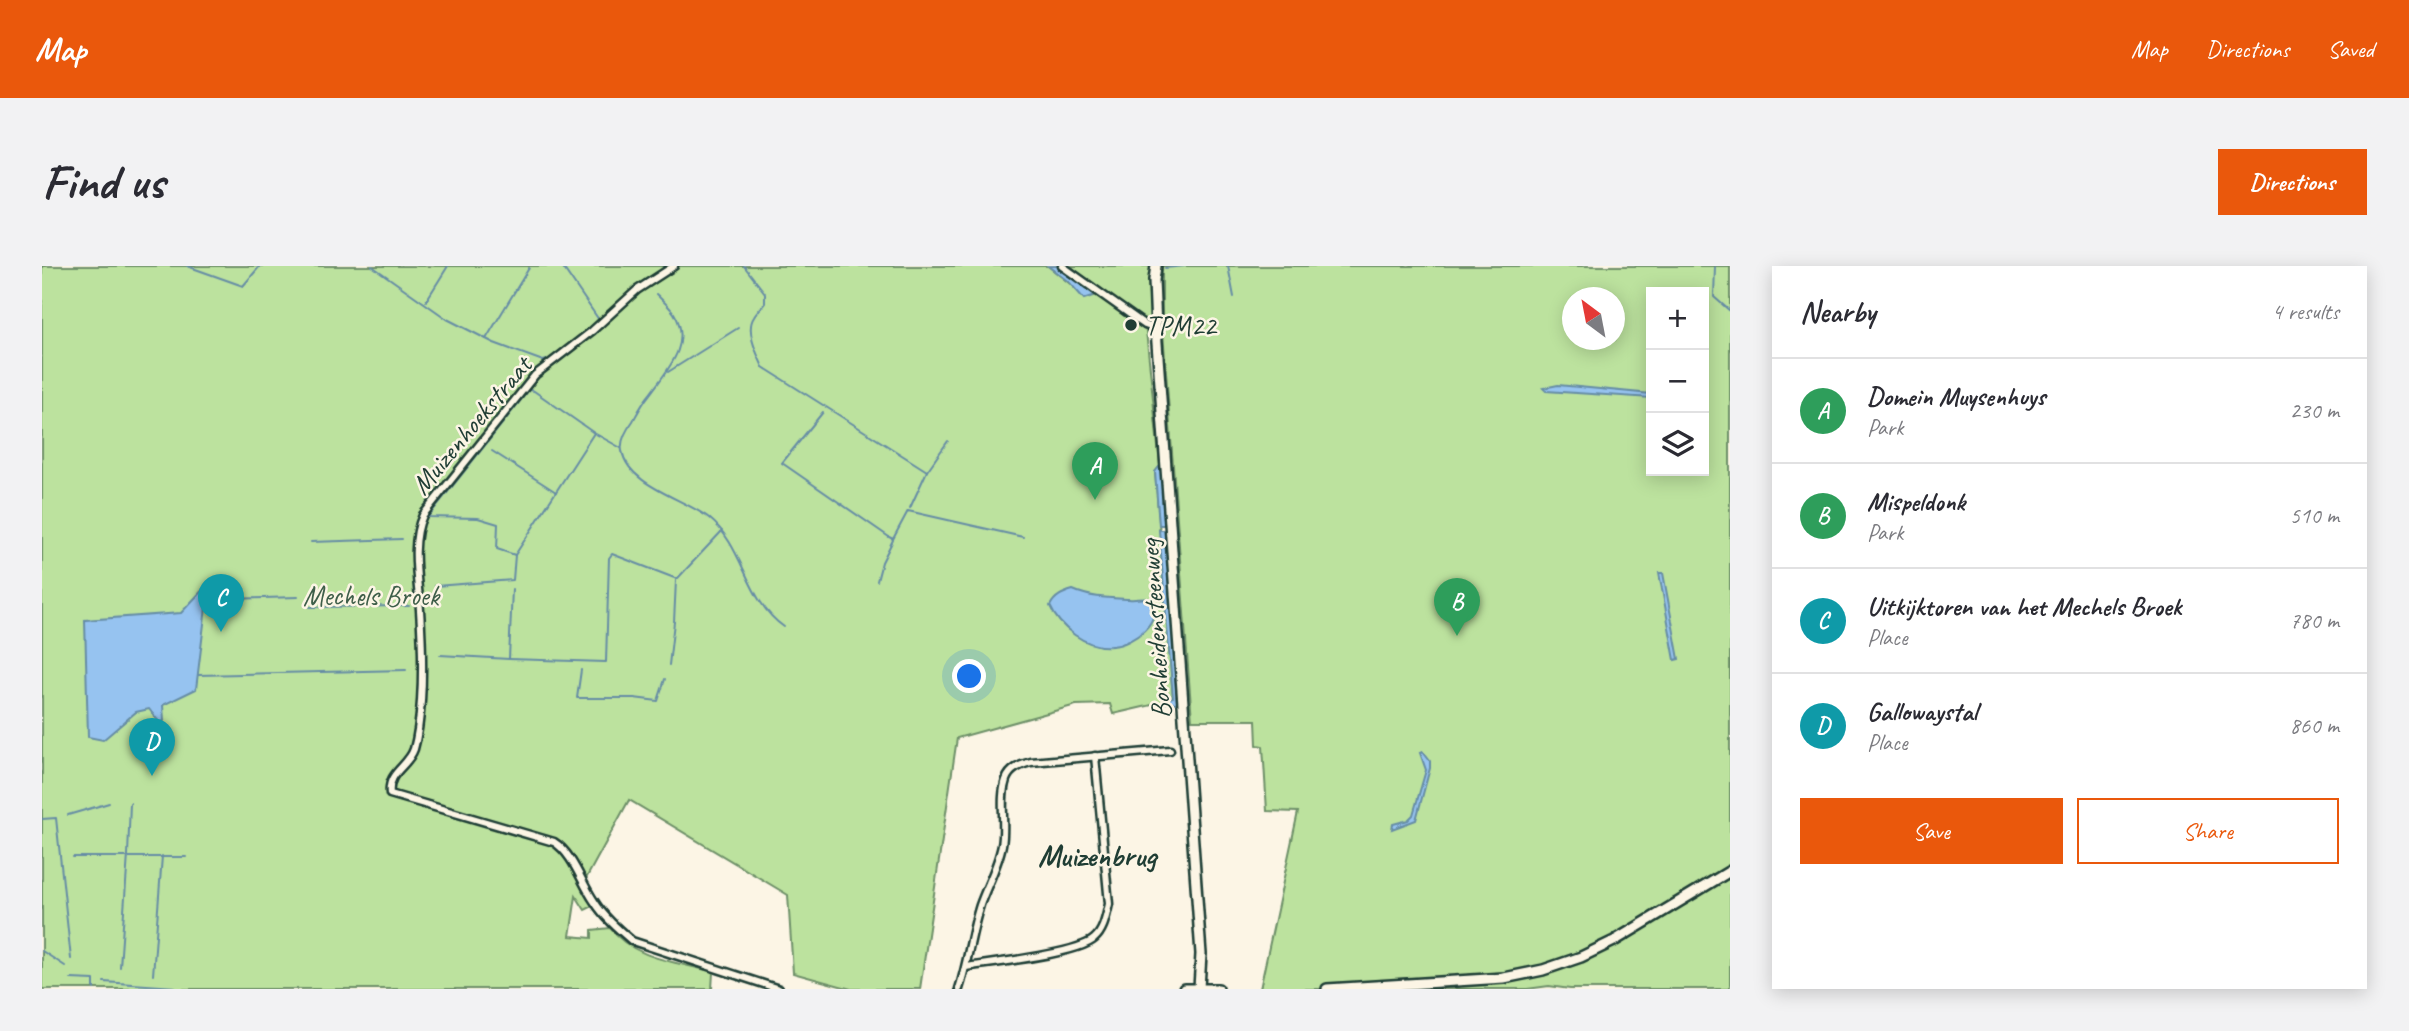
<!DOCTYPE html>
<meta charset="utf-8">
<style>
body{margin:0;font-family:Caveat,sans-serif;background:#f2f2f3;color:#2b2b33}
.controls{position:absolute;right:21px;top:21px;display:grid;overflow:hidden;border-radius:0px;box-shadow:0 4px 18px #0003}
.controls button{width:63px;height:63px;display:grid;place-items:center;padding:0;border:0;border-bottom:2px solid #e1e1e2;background:#fff;color:#2b2b33;font:35px sans-serif}
.compass{position:absolute;left:1520px;top:21px;width:63px;height:63px;border-radius:50%;background:#fff;box-shadow:0 4px 18px #0003;rotate:328deg}
.you{position:absolute;left:928px;top:411px;width:24px;height:24px;margin:-18px;border:5px solid #fff;border-radius:50%;background:#1a73e8;box-shadow:0 0 0 10px #1a73e833}
.badge{display:grid;place-items:center;width:46px;height:46px;border-radius:50%;background:#ea580c;color:#fff;font-size:23px;font-weight:700}
.pin{position:absolute;translate:-50% -58px;filter:drop-shadow(0 2px 4px #0008)}
.pin::after{content:'';position:absolute;top:37px;width:24px;height:21px;background:inherit;clip-path:polygon(0 0,100% 0,50% 100%)}
.list{margin:0;padding:0;list-style:none}
h2{display:flex;justify-content:space-between;align-items:center;height:91px;margin:0;padding:0 28px;font-size:30px}
h2 small{font-size:23px;font-weight:400;color:#7c7c81}
.list li{display:grid;grid-template-columns:46px 1fr auto;gap:21px;align-items:center;box-sizing:border-box;height:105px;padding:0 28px;border-top:2px solid #e1e1e2}
.list b{display:block;font-size:26px;white-space:nowrap}
.list p{margin:0;font-size:23px;white-space:nowrap;color:#7c7c81}
.list em{font-size:23px;font-style:normal;color:#7c7c81}
.actions{display:flex;gap:14px;padding:21px 28px}
.actions a{flex:1;padding:16px 0;border:2px solid #ea580c;border-radius:0px;text-align:center;font-size:24px;color:#ea580c}
.actions .main{background:#ea580c;color:#fff}
.icon{flex:none;width:38px;height:38px;fill:none;stroke:currentColor;stroke-width:2;stroke-linecap:round;stroke-linejoin:round}
.map{position:relative;flex:none;width:1688px;height:723px;overflow:hidden;border-radius:0px}
header{display:flex;align-items:center;gap:42px;box-sizing:border-box;height:98px;padding:0 35px;background:#ea580c;color:#fff}
header strong{font-size:33px}
nav{display:flex;gap:38px;margin-inline-start:auto;font-size:24px}
.intro{display:flex;align-items:center;justify-content:space-between;box-sizing:border-box;height:168px;padding:0 42px}
h1{margin:0;font-size:49px}
.button{padding:18px 32px;border-radius:0px;background:#ea580c;color:#fff;font-size:24px;font-weight:700}
main{display:flex;gap:42px;padding:0 42px}
aside{flex:1;background:#fff;border-radius:0px;box-shadow:0 4px 18px #0003}
.map>svg:first-child{display:block}
</style>
<header>
<strong>Map</strong>
<nav><a>Map</a><a>Directions</a><a>Saved</a></nav>
</header>
<div class="intro"><h1>Find us</h1><a class="button">Directions</a></div>
<main>
<div class="map">
<svg width="1688" height="723" viewBox="0 0 1688 723">
<rect width="100%" height="100%" fill="#fcf5e5"/>
<filter id="ink" filterUnits="userSpaceOnUse"><feTurbulence type="fractalNoise" baseFrequency=".0143" numOctaves="2"/><feDisplacementMap in="SourceGraphic" scale="14" xChannelSelector="R" yChannelSelector="G"/><feConvolveMatrix kernelMatrix="1 2 1 2 8 2 1 2 1" color-interpolation-filters="sRGB"/></filter>
<g filter="url(#ink)">
<g fill="#bce29e" stroke="#6e9069" stroke-width="2" fill-rule="evenodd">
<path d="M0 0H1006L1033 22 1052 30 1054 28 1104 65 1118 200 1113 206 1131 432 1123 433V436L1071 448 1068 438 1034 439 915 472 878 723H809L751 707 746 629 587 534 540 620 551 640 543 644 534 630 528 670 550 672V664L568 662C591 693 636 696 671 706L670 723H0Z"/>
<path d="M1028 0H1108V56L1102 55Z"/>
<path d="M1120 0H1688V723H1528L1507 720 1485 723H1218L1256 546 1225 545 1221 480 1215 479 1214 454H1150L1120 52ZM1609 26H1662V205H1609ZM1531 32H1573V74H1531Z"/>
</g>
<g fill="#96c3f0" stroke="#668da5" stroke-width="2">
<path d="M1006 0H1016L1054 29 1042 33 1028 17Z"/>
<path d="M1516 119 1609 128V132L1504 125 1501 122Z"/>
<path d="M1117 201 1119 202 1123 259H1117L1113 206Z"/>
<path d="M1117 264H1124L1135 437H1123V433L1131 431Z"/>
<path d="M1617 307H1621L1637 393 1633 394Z"/>
<path d="M167 317 154 423 121 439 122 455 118 457 107 443 94 446 61 474 46 471 43 354 139 347Z"/>
<path d="M1031 324C1049 332 1068 332 1087 333 1095 334 1100 331 1109 333 1122 356 1091 378 1070 380 1044 383 1017 361 1008 340 1013 330 1021 327 1031 324Z"/>
<path d="M1381 486 1388 495V502L1374 554 1350 563 1351 558 1366 554 1371 549 1384 504 1378 487Z"/>
</g>
<g fill="none" stroke-linecap="round" stroke-linejoin="round">
<g stroke="#668da5" stroke-width="2">
<path d="M145 0 201 20 218 0"/>
<path d="M330 0 405 53 452 77 501 95 509 93"/>
<path d="M520 0 557 54"/>
<path d="M702 0 723 27V37C720 41 715 46 712 51 703 64 715 88 721 101L885 205 906 175"/>
<path d="M1186 0 1192 31"/>
<path d="M1673 0 1672 31 1688 45"/>
<path d="M1123 2 1143 0"/>
<path d="M597 19 624 0"/>
<path d="M614 28C620 34 627 40 632 47 651 78 625 104 608 128 601 136 596 146 591 155 585 163 578 175 580 185 587 220 641 232 667 252 702 280 704 335 742 361"/>
<path d="M384 35 406 0"/>
<path d="M561 51 587 27"/>
<path d="M541 68 553 58"/>
<path d="M444 73 487 2"/>
<path d="M626 106 696 62"/>
<path d="M781 146 740 197 847 271 851 273 866 245 981 271"/>
<path d="M450 185 514 226"/>
<path d="M868 242 885 205"/>
<path d="M269 276 360 273"/>
<path d="M473 289 455 283 456 258 436 252 386 251 487 124 492 125 552 167"/>
<path d="M835 315 840 296 851 274"/>
<path d="M393 320 471 314 473 289 552 167 579 182"/>
<path d="M183 333 256 331"/>
<path d="M268 341 367 340"/>
<path d="M398 389 467 393 470 323"/>
<path d="M467 393 564 396 567 292 570 288 635 313 680 265"/>
<path d="M627 399 632 356 634 314"/>
<path d="M539 404 535 432H592L616 435 623 413"/>
<path d="M156 409 364 404"/>
<path d="M26 549 67 537"/>
<path d="M0 553 14 552 29 693"/>
<path d="M31 591H144"/>
<path d="M0 685 23 700"/>
<path d="M78 701 86 589 88 537"/>
<path d="M111 709 120 590"/>
<path d="M29 713 52 714V723"/>
<path d="M62 716 133 721"/>
</g>
<defs>
<g id="street">
<path d="M632 0 595 24 550 65 493 109 381 249C368 277 376 314 378 344 380 374 381 406 379 435 378 450 376 469 372 483 366 501 345 506 348 528L512 576C531 588 539 616 552 635 562 651 576 663 590 675L737 723"/>
<path d="M1020 0 1103 59 1114 63"/>
<path d="M924 701C949 697 1035 688 1052 673 1062 665 1064 650 1067 638L1053 490"/>
<path d="M917 723C926 696 929 667 938 639 945 619 956 600 960 579 964 558 957 534 964 514 968 503 978 499 989 496L1128 484"/>
</g>
<g id="secondary">
<path d="M1114 0 1112 14 1114 63 1159 688 1157 722"/>
<path d="M1142 723H1176"/>
<path d="M1285 723 1462 712 1501 704 1539 691 1572 675 1688 605"/>
</g>
</defs>
<use href="#street" stroke="#1f3d34" stroke-width="11"/>
<use href="#secondary" stroke="#1f3d34" stroke-width="14"/>
<use href="#street" stroke="#fcf5e5" stroke-width="6"/>
<use href="#secondary" stroke="#fcf5e5" stroke-width="9"/>
</g>
</g>
<circle fill="#1f3d34" stroke="#fcf5e5" stroke-width="2.5" cx="1089" cy="59" r="7"/>
<g text-anchor="middle" dominant-baseline="central" stroke-width="5" stroke-linejoin="round" paint-order="stroke">
<g font-size="28" fill="#1f3d34" stroke="#fcf5e5" text-anchor="start">
<text x="1103" y="59">TPM22</text>
</g>
<g font-size="28" fill="#1f3d34" stroke="#fcf5e5">
<text transform="translate(429 159) rotate(-50)">Muizenhoekstraat</text>
<text transform="translate(1113 363) rotate(-94)">Bonheidensteenweg</text>
</g>
<g font-size="28" fill="#3e5e49" stroke="#fcf5e5">
<text x="329" y="329">Mechels Broek</text>
</g>
<g font-size="30" font-weight="bold" fill="#1f3d34" stroke="#fcf5e5">
<text x="1055" y="590">Muizenbrug</text>
</g>
</g>
</svg>
<div class="controls">
<button>+</button>
<button>−</button>
<button><svg class="icon" aria-label="layers" viewBox="0 0 24 24"><path d="M12 4l9 5-9 5-9-5zM3 14l9 5 9-5"/></svg></button>
</div>
<svg class="compass" viewBox="-18 -18 36 36"><path d="M0-13l5 13h-10z" fill="#e53935"/><path d="M0 13l5-13h-10z" fill="#7c7c81"/></svg>
<div class="you"></div>
<div class="pin badge" style="left:1053px;top:234px;background:#2e9e5b">A</div>
<div class="pin badge" style="left:1415px;top:370px;background:#2e9e5b">B</div>
<div class="pin badge" style="left:179px;top:366px;background:#0f9aa8">C</div>
<div class="pin badge" style="left:110px;top:510px;background:#0f9aa8">D</div>
</div>
<aside>
<h2>Nearby<small>4 results</small></h2>
<ul class="list">
<li><span class="badge" style="background:#2e9e5b">A</span><div><b>Domein Muysenhuys</b><p>Park</p></div><em>230 m</em></li>
<li><span class="badge" style="background:#2e9e5b">B</span><div><b>Mispeldonk</b><p>Park</p></div><em>510 m</em></li>
<li><span class="badge" style="background:#0f9aa8">C</span><div><b>Uitkijktoren van het Mechels Broek</b><p>Place</p></div><em>780 m</em></li>
<li><span class="badge" style="background:#0f9aa8">D</span><div><b>Gallowaystal</b><p>Place</p></div><em>860 m</em></li>
</ul>
<div class="actions"><a class="main">Save</a><a>Share</a></div>
</aside>
</main>
